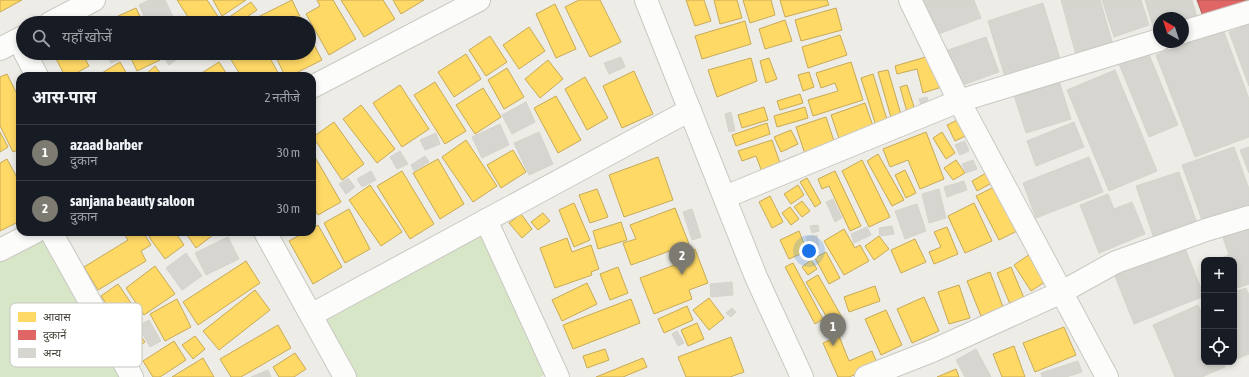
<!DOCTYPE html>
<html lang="hi">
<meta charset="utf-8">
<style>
body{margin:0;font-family:"Asap Condensed","Noto Sans Devanagari",sans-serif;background:#20242c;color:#f1f3f6}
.controls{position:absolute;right:12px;bottom:12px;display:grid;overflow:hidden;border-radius:8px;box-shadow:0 2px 6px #0003}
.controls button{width:36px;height:36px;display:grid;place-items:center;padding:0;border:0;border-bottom:1px solid #363941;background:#171b24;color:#f1f3f6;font:20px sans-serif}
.compass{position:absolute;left:1153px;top:12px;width:36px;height:36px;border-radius:50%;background:#171b24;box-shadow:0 2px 6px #0003;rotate:321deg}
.you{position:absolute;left:809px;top:251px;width:14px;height:14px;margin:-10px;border:3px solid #fff;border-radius:50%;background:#1a73e8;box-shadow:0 0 0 6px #1a73e833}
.badge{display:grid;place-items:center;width:26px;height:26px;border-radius:50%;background:#7d7a72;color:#fff;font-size:13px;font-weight:700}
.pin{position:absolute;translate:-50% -33px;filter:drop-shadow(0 1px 2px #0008)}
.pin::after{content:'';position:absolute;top:21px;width:14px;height:12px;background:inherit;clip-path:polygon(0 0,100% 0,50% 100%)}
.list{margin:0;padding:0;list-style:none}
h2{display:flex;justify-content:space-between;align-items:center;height:52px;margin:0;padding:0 16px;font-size:17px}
h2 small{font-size:13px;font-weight:400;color:#9ea1a6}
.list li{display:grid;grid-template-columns:26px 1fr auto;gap:12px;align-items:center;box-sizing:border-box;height:56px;padding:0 16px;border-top:1px solid #363941}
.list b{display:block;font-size:15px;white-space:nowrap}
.list p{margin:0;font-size:13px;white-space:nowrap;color:#9ea1a6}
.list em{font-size:13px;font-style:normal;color:#9ea1a6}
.icon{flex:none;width:22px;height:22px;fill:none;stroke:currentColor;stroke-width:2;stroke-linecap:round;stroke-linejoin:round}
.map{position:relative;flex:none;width:1249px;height:377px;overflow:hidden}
.search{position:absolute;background:#171b24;box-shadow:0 2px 6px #0003;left:16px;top:16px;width:300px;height:44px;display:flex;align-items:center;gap:10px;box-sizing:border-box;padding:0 14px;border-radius:22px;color:#9ea1a6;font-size:15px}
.panel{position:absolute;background:#171b24;box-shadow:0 2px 6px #0003;left:16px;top:72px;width:300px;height:164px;border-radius:12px}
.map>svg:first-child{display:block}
</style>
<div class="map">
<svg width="1249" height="377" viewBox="0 0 1249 377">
<rect width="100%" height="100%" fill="#edece6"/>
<g fill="#d8e6c8">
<path d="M486 220 555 369 540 377H345L311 315Z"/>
<path d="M51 232 132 377H0V250Z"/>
</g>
<g fill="#ffd966" stroke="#c6aa57">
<path d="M0 0H22L0 12Z"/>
<path d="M177 0H207L221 21 219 23H192Z"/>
<path d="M213 0H246L222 16Z"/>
<path d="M292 0 303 23H259L256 18Z"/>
<path d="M317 0H333L356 39 329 55 306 14 320 6Z"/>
<path d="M341 0H383L395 19 364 37Z"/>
<path d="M393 0H424L401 14Z"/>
<path d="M579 0H600L621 42 590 57 565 7Z"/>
<path d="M686 0H704L711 21 695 26Z"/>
<path d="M714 0H737L742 18 720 24Z"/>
<path d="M743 0H771L775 15 750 23Z"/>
<path d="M780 0H827L829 5 785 17Z"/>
<path d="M251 2 257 10 238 23H232L228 18Z"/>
<path d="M555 4 576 49 556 58 536 14Z"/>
<path d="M136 8 143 23H108L107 21Z"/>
<path d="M836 8 842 30 801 41 795 20Z"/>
<path d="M785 20 792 41 765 49 759 29Z"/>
<path d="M745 21 751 44 702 59 695 36Z"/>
<path d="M529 27 545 51 519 69 503 45Z"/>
<path d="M309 35 322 60 290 76H285L274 53H309Z"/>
<path d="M840 35 847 55 808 68 802 47Z"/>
<path d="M490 36 507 62 486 76 469 50Z"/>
<path d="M53 53H82L89 66 71 76H65Z"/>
<path d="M131 53H157L160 60 137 71 129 54Z"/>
<path d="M227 53H267L280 76H241Z"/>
<path d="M466 54 481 79 454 97 438 72Z"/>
<path d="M936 54 945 86 923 93 917 69 897 74 895 66Z"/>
<path d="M751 58 757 81 717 97 708 70Z"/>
<path d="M769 58 777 79 766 83 760 61Z"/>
<path d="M548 60 563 79 540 98 525 79Z"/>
<path d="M120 62 128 76H97Z"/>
<path d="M219 62 228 76H197Z"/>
<path d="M851 62 863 100 813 116 808 100 838 91 835 83 821 88 816 73Z"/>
<path d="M155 66 161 74 159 76H144Z"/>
<path d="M507 68 524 97 504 109 488 80Z"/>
<path d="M888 70 902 118 892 121 878 72Z"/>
<path d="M634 71 653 114 622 128 603 86Z"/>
<path d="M809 72 814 87 803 91 798 75Z"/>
<path d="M7 74 20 100V149L13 152 0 126V77Z"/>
<path d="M873 74 888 123 876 126 861 78Z"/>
<path d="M585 77 608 118 587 130 565 89Z"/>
<path d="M435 82 466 131 445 144 414 95Z"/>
<path d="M400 85 429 129 402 147 373 103Z"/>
<path d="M907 85 915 110 907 112 900 87Z"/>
<path d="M483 88 501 117 475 134 456 105Z"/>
<path d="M800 94 803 103 780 110 777 101Z"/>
<path d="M556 96 581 140 558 153 534 108Z"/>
<path d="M865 103 875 132 841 144 831 115Z"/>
<path d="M361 105 395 149 377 163 343 119Z"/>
<path d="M764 107 768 120 742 128 738 115Z"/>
<path d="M805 107 808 118 777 127 774 116Z"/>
<path d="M972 113 980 129 955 141 947 125Z"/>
<path d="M826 117 836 147 806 157 796 127Z"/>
<path d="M334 122 364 164 342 180 313 137Z"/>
<path d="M767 123 770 134 736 146 732 135Z"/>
<path d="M791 130 798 144 781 152 774 137Z"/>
<path d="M0 132 8 147 0 152Z"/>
<path d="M926 132 944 179 920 189 908 160 890 167 883 149Z"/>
<path d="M942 132 955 153 946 159 933 138Z"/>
<path d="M466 140 497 186 473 202 442 157Z"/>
<path d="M772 140 781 166 762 172 756 156 742 161 738 151Z"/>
<path d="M513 150 526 172 501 188 487 165Z"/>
<path d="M312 152 341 202 318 215 312 205Z"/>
<path d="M878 154 904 200 892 206 867 161Z"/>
<path d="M658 157 673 200 624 217 609 175Z"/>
<path d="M7 159 20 183V221L0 231V163Z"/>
<path d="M438 159 464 204 440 219 413 173Z"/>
<path d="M862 160 890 217 869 227 842 171Z"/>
<path d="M956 160 965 173 953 180 944 168Z"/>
<path d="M997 167 1003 177 977 191 972 181Z"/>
<path d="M905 170 916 193 906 198 895 175Z"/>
<path d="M402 171 434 224 410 239 377 186Z"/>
<path d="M835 171 861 226 850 231 829 186 822 189 818 179Z"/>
<path d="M807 178 821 203 815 207 800 182Z"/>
<path d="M1000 184 1023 228 999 240 976 196Z"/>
<path d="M370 185 402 232 381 246 349 200Z"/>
<path d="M798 185 804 195 791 204 784 194Z"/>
<path d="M597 189 608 217 590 223 579 195Z"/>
<path d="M770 196 783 222 772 228 759 202Z"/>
<path d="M802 201 810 211 802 217 794 207Z"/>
<path d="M574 203 590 240 574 247 559 210Z"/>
<path d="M974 203 992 241 965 253 948 216Z"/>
<path d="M790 207 799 219 791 225 782 213Z"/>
<path d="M675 208 689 244 631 265 623 243 636 239 630 225Z"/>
<path d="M349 209 370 249 345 263 324 223Z"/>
<path d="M543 213 550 221 538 230 531 222Z"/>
<path d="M521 214 532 229 522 238 509 223Z"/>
<path d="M621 222 627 240 598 249 593 231Z"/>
<path d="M318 225 342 267 313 284 289 241 306 232H312V229Z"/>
<path d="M947 227 958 254 934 264 929 252 941 247 934 232Z"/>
<path d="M844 229 855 248 860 245 869 261 844 275 824 241Z"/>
<path d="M799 231 807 251 789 259 780 240Z"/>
<path d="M123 232H143L151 245 141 251 146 261 98 290 84 267 128 240Z"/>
<path d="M156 232H175L184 245 165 259 149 237Z"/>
<path d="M185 232H217L196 248Z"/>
<path d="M281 232H290L284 236Z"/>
<path d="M879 236 889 249 874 260 865 246Z"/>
<path d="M567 238 572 252 591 245 599 269 591 272 592 275 555 288 540 248Z"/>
<path d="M915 239 926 262 901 273 891 250Z"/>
<path d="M695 249 708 283 689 290 692 299 654 314 640 278 677 264 674 257Z"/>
<path d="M826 252 840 278 829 284 815 258Z"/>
<path d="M1030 254 1048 280 1031 291 1014 265Z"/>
<path d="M811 260 817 269 808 275 802 267Z"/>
<path d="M246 261 260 283 198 325 183 302Z"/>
<path d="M793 263 823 319 815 324 785 267Z"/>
<path d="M155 266 175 294 144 315 126 288Z"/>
<path d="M618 267 628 293 610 300 600 274Z"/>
<path d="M1011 267 1024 298 1010 304 997 273Z"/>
<path d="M990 272 1003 307 981 316 967 281Z"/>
<path d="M818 275 843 319 832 326 806 282Z"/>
<path d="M587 283 597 304 562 321 552 300Z"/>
<path d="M118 284 131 303 114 315 101 296Z"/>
<path d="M959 285 970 318 949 324 938 292Z"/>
<path d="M875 286 880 301 849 312 844 297Z"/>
<path d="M255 290 270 310 219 350 203 331Z"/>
<path d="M924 297 939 331 912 343 897 309Z"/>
<path d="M709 298 724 318 709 330 693 310Z"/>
<path d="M177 299 191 327 165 341 150 314Z"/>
<path d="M631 299 640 323 573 349 563 325Z"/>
<path d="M687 306 693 320 664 333 658 319Z"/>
<path d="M886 310 902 345 881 355 865 319Z"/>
<path d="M697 323 704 339 688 346 681 330Z"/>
<path d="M132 324 145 342 133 350 121 331Z"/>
<path d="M278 325 291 348 241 377H231L220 359Z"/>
<path d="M1064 327 1076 355 1035 372 1023 343Z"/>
<path d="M195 336 205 349 193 359 182 345Z"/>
<path d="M839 336 849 361 872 351 878 365 849 377H838L823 343Z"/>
<path d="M731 337 744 372 730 377H686L678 357Z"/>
<path d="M174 341 186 360 160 377H153L143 361Z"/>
<path d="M1014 346 1025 377H1002L993 354Z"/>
<path d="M605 349 609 360 587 368 583 356Z"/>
<path d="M295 353 306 369 294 377H279L273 367Z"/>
<path d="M203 358 214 377H172Z"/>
<path d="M643 358 647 367 623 377H596Z"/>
<path d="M956 369 959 377H937Z"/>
</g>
<path fill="#e06666" stroke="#b05a57" d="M1197 0H1249V3L1204 19Z"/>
<g fill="#d7d5cf" stroke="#d5d3cc">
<path d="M149 0H165L176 23H147L139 5Z"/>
<path d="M918 0H974L981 18 931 37Z"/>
<path d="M1061 0H1100L1113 45 1076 55Z"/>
<path d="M1102 0H1141L1149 25 1114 37Z"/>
<path d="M1145 0H1192L1198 20 1183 24V18H1159V32L1155 33Z"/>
<path d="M1043 3 1060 59 1005 77 988 21Z"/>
<path d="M1249 24V86L1229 32Z"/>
<path d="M1223 29 1249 99V137L1195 157 1156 55Z"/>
<path d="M986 37 999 72 957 87 945 51Z"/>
<path d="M1148 52 1178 125 1149 137 1119 64Z"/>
<path d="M106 53H118L121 59 111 63Z"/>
<path d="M163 53H179L181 56 169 65 161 54Z"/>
<path d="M621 57 625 67 609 74 604 63Z"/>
<path d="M1115 70 1157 171 1109 191 1067 90Z"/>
<path d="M1058 78 1071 119 1026 133 1013 92Z"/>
<path d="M927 97 931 114 925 116 919 99Z"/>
<path d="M526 102 535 122 512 134 502 115Z"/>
<path d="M731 112 735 131 729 132 725 114Z"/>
<path d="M1074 122 1084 147 1036 166 1027 141Z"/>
<path d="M500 124 509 145 482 158 472 137Z"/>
<path d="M539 132 553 164 529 175 514 143Z"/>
<path d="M436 133 440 144 425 150 420 140Z"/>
<path d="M965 141 969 151 960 155 955 145Z"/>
<path d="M1234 147 1249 189V207L1203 223 1182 165Z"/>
<path d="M1249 147V173L1240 150Z"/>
<path d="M400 151 408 164 397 169 390 157Z"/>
<path d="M425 156 429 162 414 171 411 165Z"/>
<path d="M1089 157 1103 192 1036 218 1023 183Z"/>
<path d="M973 160 977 169 966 173 962 164Z"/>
<path d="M371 171 376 180 362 187 357 179Z"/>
<path d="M1179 172 1198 226 1155 241 1136 186Z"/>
<path d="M348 178 355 187 346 194 339 184Z"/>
<path d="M964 181 967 190 947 197 944 187Z"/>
<path d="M939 189 946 218 929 223 922 194Z"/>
<path d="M1108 194 1114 209 1132 202 1145 234 1099 253 1080 205Z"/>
<path d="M833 199 842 218 835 222 826 202Z"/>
<path d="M917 204 926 231 905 239 895 211Z"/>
<path d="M692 209 701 237 692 240 683 212Z"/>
<path d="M818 225 819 231 812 233 810 226Z"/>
<path d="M892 226 894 234 880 236 879 228Z"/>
<path d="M867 227 871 235 854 243 851 234Z"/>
<path d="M1249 228V284L1234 289V260H1215L1229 255 1220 229Z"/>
<path d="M817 235 819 249 809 251 806 237Z"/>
<path d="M228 237 239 259 206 275 195 253Z"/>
<path d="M1185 248 1204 296 1134 324 1115 276Z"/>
<path d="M186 253 202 276 182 290 166 268Z"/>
<path d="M732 282 733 295 711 297 710 284Z"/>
<path d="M1246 288 1249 295V354L1234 360V292Z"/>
<path d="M1198 305 1204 318V362H1223L1225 367 1202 377H1175L1153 325Z"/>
<path d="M732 308 736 312 731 317 726 313Z"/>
<path d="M149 320 161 341 150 347 138 326Z"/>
<path d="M677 331 684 343 678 346 672 334Z"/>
<path d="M976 349 991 377H965L956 360Z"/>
<path d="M1078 361 1082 372 1066 377H1042L1041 373Z"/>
<path d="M268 370 271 377H251Z"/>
</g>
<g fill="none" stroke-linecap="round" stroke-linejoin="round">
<defs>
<g id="minor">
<path d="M646 0 756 277 802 377"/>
<path d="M910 0 959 101 1107 377"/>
<path d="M50 23 94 0"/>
<path d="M1183 32 1249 12"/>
<path d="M0 49 23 37"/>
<path d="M25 53 37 76"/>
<path d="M312 87 479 0"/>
<path d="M725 197 959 101 1159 40"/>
<path d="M486 220 558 377"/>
<path d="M51 232 132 377"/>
<path d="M265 232 345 377"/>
<path d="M0 250 35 232"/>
<path d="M311 315 690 110"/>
<path d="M866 377 932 351 1062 292 1116 262 1206 230 1249 217"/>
</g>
</defs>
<use href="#minor" stroke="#c9c8c2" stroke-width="24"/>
<use href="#minor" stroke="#fcfcfb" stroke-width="22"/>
</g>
<rect x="10" y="303" width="132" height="64" rx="6" fill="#fff" stroke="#c6c5c2" stroke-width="1"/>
<rect x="18" y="312" width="18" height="10" fill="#ffd966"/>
<rect x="18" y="330" width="18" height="10" fill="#e06666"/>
<rect x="18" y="348" width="18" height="10" fill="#d7d5cf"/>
<g font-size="11" fill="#413d34">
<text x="43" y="321">आवास</text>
<text x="43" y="339">दुकानें</text>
<text x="43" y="357">अन्य</text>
</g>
</svg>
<div class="controls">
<button>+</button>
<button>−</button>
<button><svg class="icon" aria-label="locate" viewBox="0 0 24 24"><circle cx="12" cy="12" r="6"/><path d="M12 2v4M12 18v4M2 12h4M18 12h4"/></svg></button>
</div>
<svg class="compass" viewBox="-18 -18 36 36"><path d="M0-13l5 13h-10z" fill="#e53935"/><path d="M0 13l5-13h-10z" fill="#9ea1a6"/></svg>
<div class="you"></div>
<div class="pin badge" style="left:833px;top:346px">1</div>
<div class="pin badge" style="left:682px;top:275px">2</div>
<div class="search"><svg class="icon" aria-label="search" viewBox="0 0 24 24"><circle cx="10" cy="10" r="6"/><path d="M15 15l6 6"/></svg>यहाँ खोजें</div>
<section class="panel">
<h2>आस-पास<small>2 नतीजे</small></h2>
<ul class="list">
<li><span class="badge">1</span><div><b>azaad barber</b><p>दुकान</p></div><em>30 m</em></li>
<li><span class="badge">2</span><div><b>sanjana beauty saloon</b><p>दुकान</p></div><em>30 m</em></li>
</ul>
</section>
</div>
